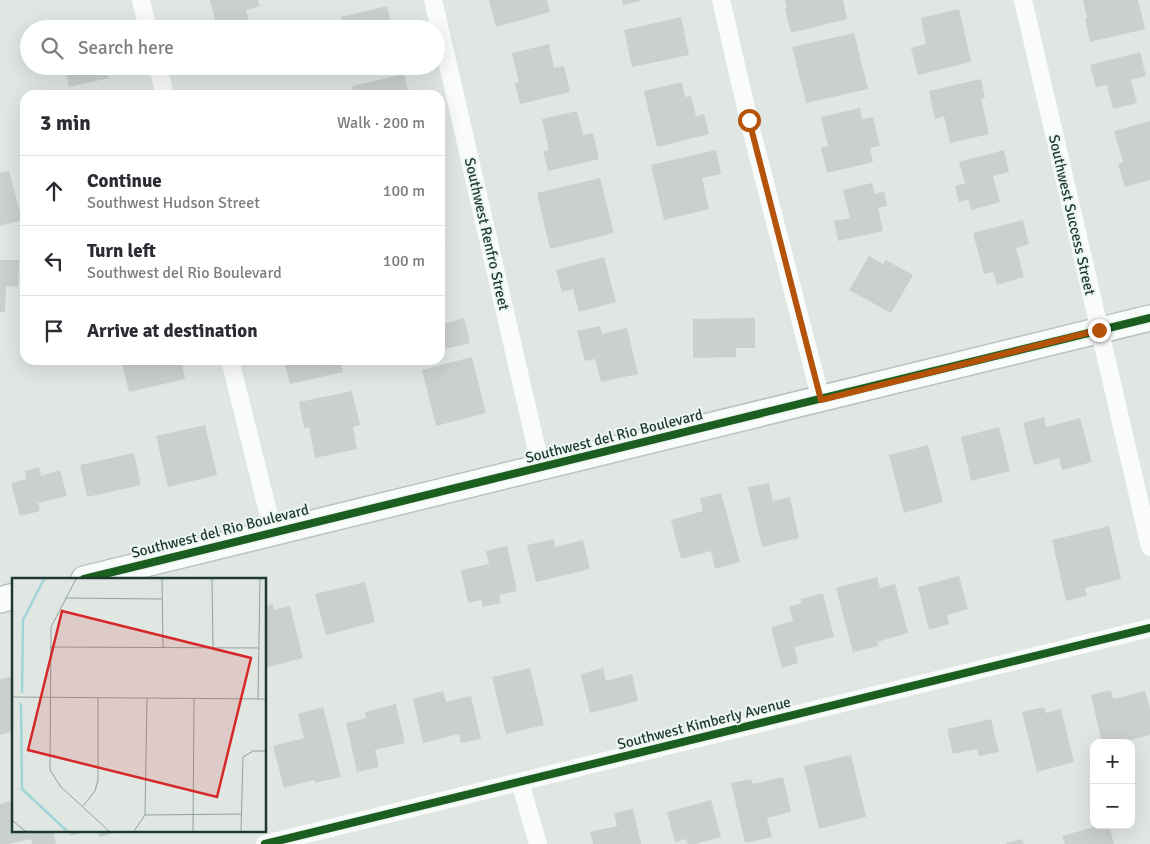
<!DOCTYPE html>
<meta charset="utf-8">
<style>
body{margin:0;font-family:Signika,sans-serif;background:#f2f2f3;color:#2b2b33}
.controls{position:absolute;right:15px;bottom:15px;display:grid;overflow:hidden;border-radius:10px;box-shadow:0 5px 20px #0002}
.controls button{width:45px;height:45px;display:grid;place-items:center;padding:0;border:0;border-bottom:1px solid #e1e1e2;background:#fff;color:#2b2b33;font:25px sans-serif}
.stop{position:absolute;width:15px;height:15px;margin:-11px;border:4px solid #b45309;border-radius:50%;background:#fff}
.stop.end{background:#b45309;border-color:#fff;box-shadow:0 1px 5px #0008}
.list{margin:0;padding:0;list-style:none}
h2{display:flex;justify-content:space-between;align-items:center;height:65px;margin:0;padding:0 20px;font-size:21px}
h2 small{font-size:16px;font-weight:400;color:#7c7c81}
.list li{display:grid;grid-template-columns:32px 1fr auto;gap:15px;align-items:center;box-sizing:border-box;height:70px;padding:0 20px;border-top:1px solid #e1e1e2}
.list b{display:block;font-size:19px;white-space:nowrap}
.list p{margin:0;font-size:16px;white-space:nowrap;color:#7c7c81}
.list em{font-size:16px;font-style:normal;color:#7c7c81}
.icon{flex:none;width:28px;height:28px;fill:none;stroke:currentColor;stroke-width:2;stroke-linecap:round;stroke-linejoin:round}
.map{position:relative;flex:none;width:1150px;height:844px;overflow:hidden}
.search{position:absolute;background:#fff;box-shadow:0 5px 20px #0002;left:20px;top:20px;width:425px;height:55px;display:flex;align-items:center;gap:12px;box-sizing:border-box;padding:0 18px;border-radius:28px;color:#7c7c81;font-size:19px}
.panel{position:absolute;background:#fff;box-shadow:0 5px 20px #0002;left:20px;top:90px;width:425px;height:275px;border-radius:15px}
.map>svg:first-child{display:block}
</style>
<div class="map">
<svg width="1150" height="844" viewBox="0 0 1150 844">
<rect width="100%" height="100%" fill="#e0e7e3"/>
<g fill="#cad0cd">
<path d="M210 0H258L260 6 246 10 249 20 217 28Z"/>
<path d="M489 0H547L550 12 496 27Z"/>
<path d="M622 0H640V1L623 5Z"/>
<path d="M785 0H843L847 19 791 33 785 9 787 8Z"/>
<path d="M1083 0H1138L1145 29 1090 42 1085 19 1087 18Z"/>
<path d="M387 6 393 29H344L341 17Z"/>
<path d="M959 9 971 62 918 75 911 48 926 44 921 18Z"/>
<path d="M681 17 689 55 632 67 624 30Z"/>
<path d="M95 24 96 29H79V28Z"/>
<path d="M854 33 868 89 806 103 792 47Z"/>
<path d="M549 44 554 68 564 66 570 92 520 104 515 83 519 82 512 53Z"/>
<path d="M1140 52 1146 76 1131 80 1137 103 1113 109 1107 85 1096 87 1090 65Z"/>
<path d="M55 66H106L109 78 69 87 66 71 56 73Z"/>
<path d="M404 74 409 95H354L352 86Z"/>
<path d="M981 79 985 98 981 99 989 134 950 143 944 116 935 119 929 91Z"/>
<path d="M682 82 685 97 691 96 696 116 704 114 709 134 657 147 644 91Z"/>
<path d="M860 108 862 119 873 117 880 146 870 148 873 162 827 173 821 148 828 146 821 117Z"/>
<path d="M577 111 583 135 593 133 599 159 548 171 543 151 549 150 542 119Z"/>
<path d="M1150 121V180L1125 187 1118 164 1123 162 1114 131Z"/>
<path d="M716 150 721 174 702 178 709 209 664 220 651 165Z"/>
<path d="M1004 150 1009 172 993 176 1000 202 971 210 968 199 959 202 955 186 965 183 959 162Z"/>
<path d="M9 171 22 220 0 226V173Z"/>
<path d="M600 178 614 233 550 249 537 193Z"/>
<path d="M872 183 875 194 884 191 887 206 878 208 883 231 838 241 834 221 850 218 843 190Z"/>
<path d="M1023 220 1029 244 1016 248 1024 277 997 285 993 272 984 274 973 233Z"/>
<path d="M440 221 446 242 440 244Z"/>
<path d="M869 256 883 264 886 260 913 275 891 313 849 290Z"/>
<path d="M604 257 616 302 579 312 573 289 562 292 556 270Z"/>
<path d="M0 260H19L18 287 6 286 5 312H0Z"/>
<path d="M440 314 443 324 464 318 470 343 440 350Z"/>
<path d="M755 318V348H736V357L693 358V319Z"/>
<path d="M600 326 602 334 627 328 638 374 601 382 595 359 585 361 577 331Z"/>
<path d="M472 357 486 413 436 426 422 370Z"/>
<path d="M121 360H181L185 379 129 392Z"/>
<path d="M299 360H340L343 372 290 384 285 364Z"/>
<path d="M352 391 360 425 353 427 357 449 315 458 309 427 304 428 299 402Z"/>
<path d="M1044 417 1046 427 1080 418 1092 462 1062 470 1059 458 1034 465 1023 423Z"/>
<path d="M205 425 217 475 168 487 156 436Z"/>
<path d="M999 427 1010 471 971 481 961 437Z"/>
<path d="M928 445 943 502 904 513 889 455Z"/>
<path d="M134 453 141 485 87 497 80 465Z"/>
<path d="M39 467 41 476 60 470 67 496 38 503 40 511 20 516 11 483 26 479 25 471Z"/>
<path d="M769 483 773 501 790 497 799 538 762 547 748 487Z"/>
<path d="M721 493 740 562 715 569 711 551 681 559 671 520 703 511 700 498Z"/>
<path d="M1109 526 1121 579 1085 588 1087 596 1066 601 1052 540Z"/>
<path d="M554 539 555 547 583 540 590 569 536 582 527 545Z"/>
<path d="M507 546 517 591 499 595 501 603 483 607 481 600 468 603 461 570 489 564 486 551Z"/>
<path d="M959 576 968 609 947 615 949 624 929 630 918 587Z"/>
<path d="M877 577 880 588 895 584 908 633 877 642 878 646 853 652 836 588Z"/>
<path d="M365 582 375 622 326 635 315 594Z"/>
<path d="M823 593 834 637 794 647 798 663 782 668 771 627 793 621 789 607 802 603 801 599Z"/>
<path d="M273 604 274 610 290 606 303 658 265 668V606Z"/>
<path d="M530 668 544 725 506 734 492 677Z"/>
<path d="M603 668 606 681 632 674 638 701 590 713 581 674Z"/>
<path d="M14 676V731L0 735V679Z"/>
<path d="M1111 690 1113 699 1145 691 1150 709V735L1117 743H1102L1091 695Z"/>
<path d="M443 691 446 702 471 696 481 739 461 743 459 734 423 743 413 699Z"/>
<path d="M396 704 405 743 375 750 379 767 357 772 346 723 366 718 365 712Z"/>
<path d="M323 707 341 777 315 783 314 780 284 788 273 746 304 738 298 714Z"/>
<path d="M1044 707 1046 713 1061 709 1074 762 1037 772 1022 712Z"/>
<path d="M991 719 999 752 979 756 977 749 953 754 947 729Z"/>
<path d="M851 755 866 817 819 829 804 766Z"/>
<path d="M783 777 791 812 767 818 772 837 745 843 731 783 751 779 753 784Z"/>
<path d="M14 800V830H53L56 844H32L31 839 8 844H0V804Z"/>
<path d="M711 800 721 837 695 844H688L686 839 675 842 667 812Z"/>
<path d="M633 809 641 844H593L590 832 617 826 614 813Z"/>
<path d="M1101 825H1109L1114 844H1065L1062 836Z"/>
<path d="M68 830H89V831L70 836Z"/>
<path d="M97 830H123V831L99 837Z"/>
<path d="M1022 839 1024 844H1006V843Z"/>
</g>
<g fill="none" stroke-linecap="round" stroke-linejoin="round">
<defs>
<g id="secondary">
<path d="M84 579 1150 318"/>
<path d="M0 600 14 596"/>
</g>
</defs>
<use href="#secondary" stroke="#b9c4be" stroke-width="28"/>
<g stroke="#fafbfb" stroke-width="18">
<path d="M141 0 148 29"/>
<path d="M433 0 541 468"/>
<path d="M721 0 749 121 821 400"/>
<path d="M1023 0 1150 547"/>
<path d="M158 66 165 95"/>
<path d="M230 360 273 532"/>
<path d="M520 782 538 844"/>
<path d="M265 844 1150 628"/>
</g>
<use href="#secondary" stroke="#fafbfb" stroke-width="25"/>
<defs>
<g id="cycleway">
<path d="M84 579 1150 318"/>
<path d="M265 844 1150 628"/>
</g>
</defs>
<use href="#cycleway" stroke="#edf6f1" stroke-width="11"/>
<use href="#cycleway" stroke="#1b5e20" stroke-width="8"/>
</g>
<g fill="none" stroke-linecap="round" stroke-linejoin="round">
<path stroke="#b45309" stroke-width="6" d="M749 120 821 400 1099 330"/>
</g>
<g text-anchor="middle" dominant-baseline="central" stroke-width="4" stroke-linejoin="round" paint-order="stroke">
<g font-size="15" fill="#1e392f" stroke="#edf6f1">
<text transform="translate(1072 215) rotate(77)">Southwest Success Street</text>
<text transform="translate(487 234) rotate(77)">Southwest Renfro Street</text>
<text transform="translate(614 436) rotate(-14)">Southwest del Rio Boulevard</text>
<text transform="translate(220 531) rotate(-14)">Southwest del Rio Boulevard</text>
<text transform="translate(704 723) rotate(-14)">Southwest Kimberly Avenue</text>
</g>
</g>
<g transform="translate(12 578)">
<rect width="254" height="254" fill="#e0e7e3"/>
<path fill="none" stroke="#9ed6d7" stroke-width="2.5" d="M10 115 11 42 32 1M9 125 10 211 55 253"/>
<path fill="none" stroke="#92a19b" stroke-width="1" d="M64 1 39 49 38 192 49 209 97 253M150 1 151 69M200 1 201 70M53 20 150 21M38 69 247 70M0 119 254 121M246 121 248 1M71 228 83 213 86 202V120M133 237 229 236M0 242 13 253M122 253 133 237 135 120M181 253 182 121M229 253 231 179 241 173H254"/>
<path fill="#d62828" fill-opacity="0.15" stroke="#d62828" stroke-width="2.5" d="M50 33 239 80 205 219 16 172Z"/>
<rect width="254" height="254" fill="none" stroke="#1e392f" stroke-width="2.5"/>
</g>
</svg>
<div class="controls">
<button>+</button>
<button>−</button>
</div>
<div class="stop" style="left:749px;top:120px"></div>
<div class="stop end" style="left:1099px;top:330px"></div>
<div class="search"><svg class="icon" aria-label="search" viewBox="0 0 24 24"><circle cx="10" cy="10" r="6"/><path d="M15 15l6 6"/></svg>Search here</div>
<section class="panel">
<h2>3 min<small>Walk · 200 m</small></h2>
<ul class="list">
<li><svg class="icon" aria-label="ahead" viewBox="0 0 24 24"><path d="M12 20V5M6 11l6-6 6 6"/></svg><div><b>Continue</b><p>Southwest Hudson Street</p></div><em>100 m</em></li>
<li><svg class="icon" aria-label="left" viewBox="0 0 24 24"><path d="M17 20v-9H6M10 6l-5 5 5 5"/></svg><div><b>Turn left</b><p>Southwest del Rio Boulevard</p></div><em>100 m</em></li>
<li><svg class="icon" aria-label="arrive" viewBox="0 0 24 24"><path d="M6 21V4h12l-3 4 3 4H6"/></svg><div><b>Arrive at destination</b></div></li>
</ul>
</section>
</div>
